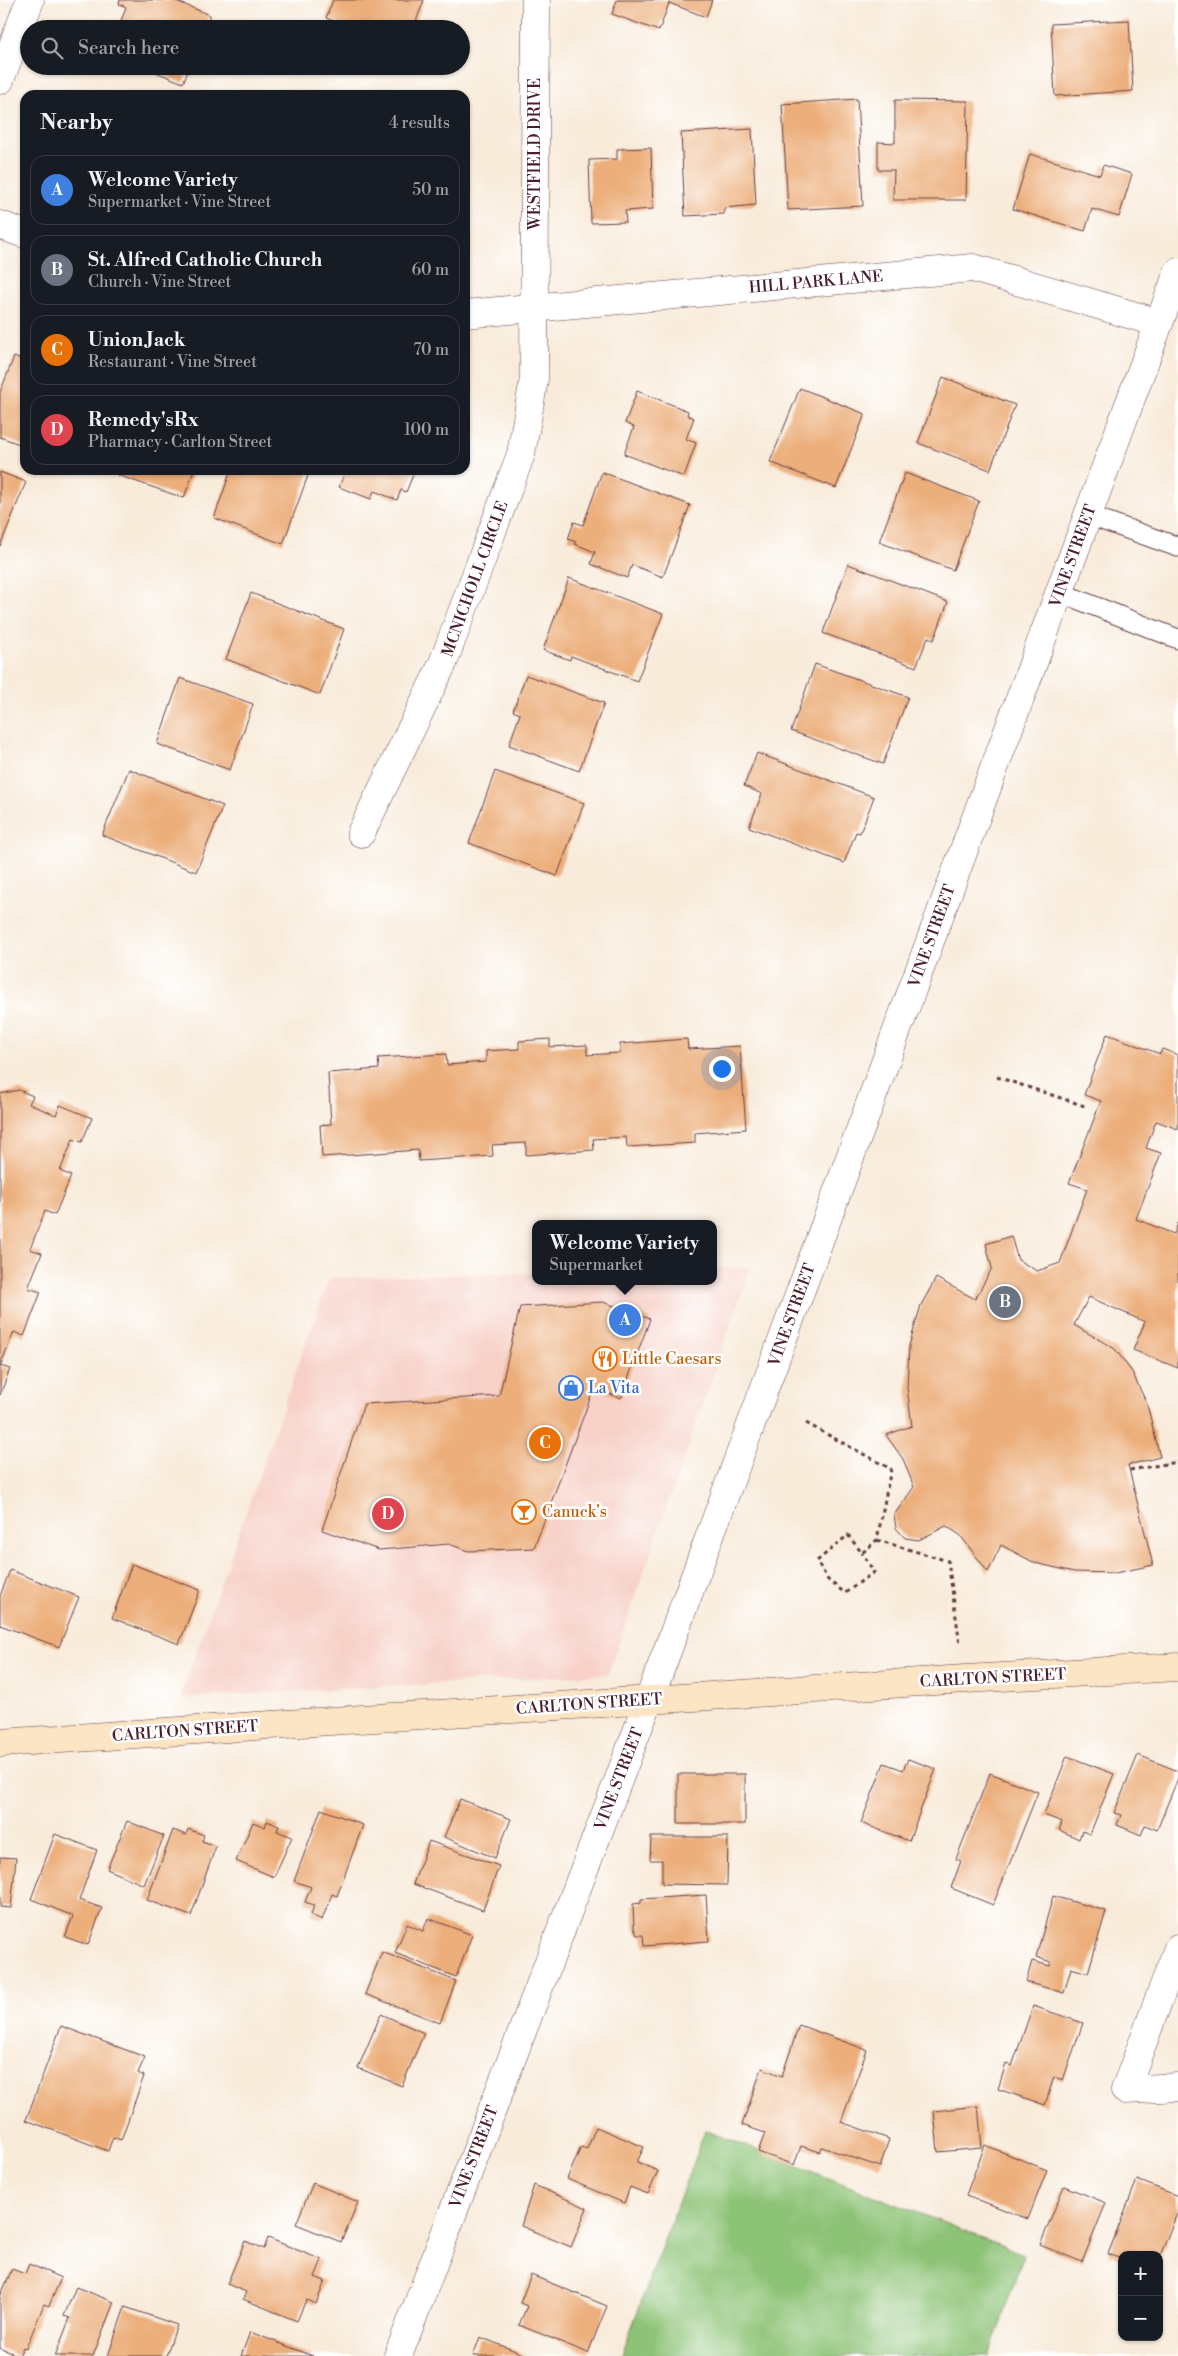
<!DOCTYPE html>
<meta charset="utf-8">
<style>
body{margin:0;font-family:"Libre Bodoni",serif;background:#20242c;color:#f1f3f6}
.controls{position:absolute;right:15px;bottom:15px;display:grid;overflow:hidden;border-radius:10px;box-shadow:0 1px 4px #0004}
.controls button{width:45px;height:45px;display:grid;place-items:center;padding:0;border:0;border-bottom:1px solid #363941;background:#171b24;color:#f1f3f6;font:25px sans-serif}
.you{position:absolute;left:721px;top:1068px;width:18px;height:18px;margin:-12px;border:4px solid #fff;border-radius:50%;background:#1a73e8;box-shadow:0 0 0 8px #1a73e833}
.badge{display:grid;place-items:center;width:32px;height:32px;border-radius:50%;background:#2563eb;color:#fff;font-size:16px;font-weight:700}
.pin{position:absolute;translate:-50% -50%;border:2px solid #fff;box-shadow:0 1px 5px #0006}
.popup{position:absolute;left:532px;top:1220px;width:185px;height:65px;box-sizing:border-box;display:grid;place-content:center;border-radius:10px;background:#171b24;filter:drop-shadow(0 1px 4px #0005);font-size:16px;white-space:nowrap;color:#9ea1a6}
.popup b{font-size:19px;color:#f1f3f6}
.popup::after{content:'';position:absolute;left:50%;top:100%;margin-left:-10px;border:10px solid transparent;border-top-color:#171b24}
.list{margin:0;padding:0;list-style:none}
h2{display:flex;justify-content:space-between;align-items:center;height:65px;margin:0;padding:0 20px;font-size:21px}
h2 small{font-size:16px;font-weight:400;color:#9ea1a6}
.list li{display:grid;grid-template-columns:32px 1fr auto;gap:15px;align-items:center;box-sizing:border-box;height:70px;margin:0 10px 10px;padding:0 10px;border:1px solid #363941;border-radius:15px}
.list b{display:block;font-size:19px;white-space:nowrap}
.list p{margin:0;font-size:16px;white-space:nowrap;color:#9ea1a6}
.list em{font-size:16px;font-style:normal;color:#9ea1a6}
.icon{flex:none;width:28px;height:28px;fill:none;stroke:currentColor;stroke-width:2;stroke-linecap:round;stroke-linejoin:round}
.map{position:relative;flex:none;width:1178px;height:2356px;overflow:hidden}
.search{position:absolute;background:#171b24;box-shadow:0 1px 4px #0004;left:20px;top:20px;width:450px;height:55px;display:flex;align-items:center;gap:12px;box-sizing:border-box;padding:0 18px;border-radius:28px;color:#9ea1a6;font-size:19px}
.panel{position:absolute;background:#171b24;box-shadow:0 1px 4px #0004;left:20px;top:90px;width:450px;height:385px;border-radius:15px}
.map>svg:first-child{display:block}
</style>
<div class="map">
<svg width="1178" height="2356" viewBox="0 0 1178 2356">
<rect width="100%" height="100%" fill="#fff"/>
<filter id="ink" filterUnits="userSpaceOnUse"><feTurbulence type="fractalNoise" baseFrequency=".02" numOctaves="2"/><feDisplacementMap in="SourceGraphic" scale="10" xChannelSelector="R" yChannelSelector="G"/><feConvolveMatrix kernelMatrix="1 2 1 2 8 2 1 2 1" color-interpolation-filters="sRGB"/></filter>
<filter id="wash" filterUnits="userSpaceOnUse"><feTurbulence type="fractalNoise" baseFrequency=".0096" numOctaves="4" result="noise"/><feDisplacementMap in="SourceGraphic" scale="20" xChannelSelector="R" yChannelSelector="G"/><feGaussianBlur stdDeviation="1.12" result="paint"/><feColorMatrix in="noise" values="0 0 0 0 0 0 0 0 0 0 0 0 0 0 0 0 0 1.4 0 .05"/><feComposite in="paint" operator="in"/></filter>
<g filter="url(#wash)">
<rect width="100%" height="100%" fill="#f8ebda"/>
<path fill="#f7d1c8" d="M751 1267 608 1674 180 1698 329 1278 536 1273V1281H714V1268Z"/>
<path fill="#8dc376" stroke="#6c7150" d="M705 2130 1024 2254 989 2356H621Z"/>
<g id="blocks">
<g fill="#ecae7a">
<path d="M120 0H173L210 15 204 29H118L126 7 119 4Z"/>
<path d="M333 0H424L413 29H355L326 18Z"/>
<path d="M617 0H712L706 17 669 3 659 31 612 14Z"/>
<path d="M1129 20 1133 91 1055 96 1051 24Z"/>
<path d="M141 66H190L183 83Z"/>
<path d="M857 99 863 206 788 210 782 104Z"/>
<path d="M895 100 968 101 966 200H893L894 170H878V142L895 143Z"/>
<path d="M752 129 756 205 724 208V214L685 216 681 133Z"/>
<path d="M651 148 653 209 625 211 626 222 591 223 589 160 617 159V149Z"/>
<path d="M1030 154 1100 175 1103 165 1132 174 1119 217 1092 209 1085 231 1013 209Z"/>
<path d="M14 357 25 361V446L0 437V392Z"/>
<path d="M943 377 1015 405 990 470 918 443Z"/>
<path d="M800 388 865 414 836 488 770 462Z"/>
<path d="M637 391 688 411 687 415 694 418 686 439 696 443 684 477 624 454 634 427 625 423Z"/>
<path d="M119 470H194L184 498 117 475Z"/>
<path d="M231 470H310L283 544 214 518Z"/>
<path d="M346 470H415L406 492 401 490 397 500 374 491 371 499 339 487Z"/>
<path d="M0 472 26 482 0 546Z"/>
<path d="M602 472 690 505 663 577 632 565 627 578 591 564 595 552 575 544 576 542 568 539 574 522 583 525Z"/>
<path d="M905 473 979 501 953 570 879 542Z"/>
<path d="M848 564 948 602 934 640 928 637 916 667 823 633Z"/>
<path d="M569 578 663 614 637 681 571 656 570 660 543 650Z"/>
<path d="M251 593 344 629 320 695 226 659Z"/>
<path d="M815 664 908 697 883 764 791 731Z"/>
<path d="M526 675 604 703 579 771 509 745 520 714 513 711Z"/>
<path d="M180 678 253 704 230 770 157 744Z"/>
<path d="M757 753 874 797 860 833 856 832 844 863 749 827 762 794 744 786Z"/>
<path d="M129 769 223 806 196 872 102 835Z"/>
<path d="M495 771 584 803 557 876 469 843Z"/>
<path d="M1107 1034 1160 1054 1162 1049 1178 1055V1129L1156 1121 1146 1148 1161 1153 1136 1219 1174 1234 1178 1223V1368L1133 1350 1145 1322 1089 1297 1074 1325 1115 1349 1132 1372 1147 1404 1160 1457 1128 1465 1153 1565 1115 1573 1074 1572 1035 1563 1001 1545 988 1572 960 1535 946 1526 919 1540 905 1538 896 1528 894 1515 914 1487 903 1459 886 1435 912 1426 907 1388 909 1346 921 1305 936 1278 975 1299 992 1268 986 1244 1011 1236 1018 1260 1037 1271 1060 1263 1087 1189 1069 1183 1101 1101 1084 1095Z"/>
<path d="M550 1039V1047L587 1045V1055L620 1053V1044L687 1039 688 1049 740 1046 746 1129 695 1133V1143L627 1147 626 1137 593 1139 594 1150 526 1155V1143L492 1145 493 1156 419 1161 418 1150 322 1157 320 1125 331 1124 328 1073 379 1069 378 1058 446 1054 447 1065 486 1062V1051L519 1049V1041Z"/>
<path d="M19 1090 33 1096 29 1104 56 1115 60 1105 92 1118 82 1142 73 1139 60 1171 71 1176 55 1215 45 1211 30 1249 42 1253 28 1288 41 1292 24 1336 14 1332 0 1366 10 1369 0 1395V1094Z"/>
<path d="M603 1302 650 1319 621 1398 594 1388 534 1548 468 1551 449 1544 379 1550 322 1530 364 1404 499 1396 520 1307Z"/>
<path d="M132 1564 200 1590 179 1644 112 1618Z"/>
<path d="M10 1570 79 1597 59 1647 0 1625V1596Z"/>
<path d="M1138 1755 1178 1771V1778L1157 1830 1145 1825 1141 1835 1117 1825 1121 1815 1114 1813Z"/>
<path d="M1067 1756 1114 1774 1090 1834 1082 1831 1079 1839 1059 1830 1062 1822 1044 1815Z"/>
<path d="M908 1759 936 1769 909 1841 861 1823 884 1763 903 1770Z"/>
<path d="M990 1773 1038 1792 993 1905 951 1888 961 1861 956 1859Z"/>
<rect x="678" y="1774" width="67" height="50"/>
<path d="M460 1799 511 1819 495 1858 444 1837Z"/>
<path d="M321 1809 363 1825 337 1896 332 1894 322 1920 311 1915 314 1905 305 1902 311 1887 294 1881Z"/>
<path d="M127 1821 164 1836 144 1885 107 1869Z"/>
<path d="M267 1821 279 1826 277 1831 292 1837 274 1877 236 1861 253 1822 265 1827Z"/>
<path d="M188 1829 204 1835 202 1841 216 1846 191 1916 147 1900 173 1830 186 1835Z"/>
<path d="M55 1834 97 1850 79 1900 102 1908 88 1945 65 1937 73 1916 31 1899Z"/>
<path d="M651 1837H728L727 1885 662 1884V1860H650Z"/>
<path d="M429 1841 499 1866 483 1910 413 1884Z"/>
<path d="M0 1857 16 1858 11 1908 0 1907Z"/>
<path d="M706 1895 709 1941 644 1946 643 1935H637L634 1928 633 1904 641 1903V1899Z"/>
<path d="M1053 1896 1106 1911 1088 1973 1071 1968 1064 1993 1026 1982 1032 1961 1050 1966 1051 1962 1036 1957Z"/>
<path d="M428 1918 472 1935 456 1977 395 1953 407 1924 423 1931Z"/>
<path d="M382 1952 456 1981 440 2023 365 1994Z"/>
<path d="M1033 2006 1083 2023 1063 2080 1054 2077 1045 2105 998 2089 1006 2064 1012 2066Z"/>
<path d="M381 2014 424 2033 402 2086 358 2068Z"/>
<path d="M799 2025 867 2050 841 2122 889 2139 880 2167 822 2147 820 2152 801 2146 794 2165 758 2152 765 2133 742 2125 762 2068 782 2076Z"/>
<path d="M61 2026 145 2057 138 2073 144 2076 121 2140 113 2137 108 2151 26 2120Z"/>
<path d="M978 2106 982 2148 938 2152 934 2111Z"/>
<path d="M596 2127 644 2147 637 2162 658 2171 648 2194 630 2187 624 2203 567 2179 581 2147 587 2149Z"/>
<path d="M985 2145 1047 2170 1028 2219 966 2195Z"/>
<path d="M1137 2180 1178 2196V2211L1159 2258V2255H1122V2259L1108 2254Z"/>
<path d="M313 2183 358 2202 341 2242 296 2224Z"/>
<path d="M534 2185 587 2208 571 2247 521 2226Z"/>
<path d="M1064 2186 1106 2203 1082 2262 1040 2245Z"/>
<path d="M268 2238 322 2260 315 2277 325 2281 316 2304 306 2300 297 2321 243 2299 246 2292 227 2284 245 2241 264 2249Z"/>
<path d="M29 2264 61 2278 49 2306 44 2304 26 2348 23 2347 19 2356 0 2348V2297L12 2269 25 2274Z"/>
<path d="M531 2275 607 2306 588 2353 519 2325 527 2306 520 2303Z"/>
<path d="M76 2287 114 2302 93 2356H55L70 2318 64 2316Z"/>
<path d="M125 2307 177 2325 166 2356H108Z"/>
<path d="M250 2332 313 2356H241Z"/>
<path d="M480 2337 528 2356H473Z"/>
</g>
</g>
</g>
<g filter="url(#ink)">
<use href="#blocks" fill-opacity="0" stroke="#643e45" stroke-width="1"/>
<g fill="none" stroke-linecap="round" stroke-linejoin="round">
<defs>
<g id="service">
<path d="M1088 515 1178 547"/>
<path d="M1059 592 1178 639"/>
</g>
<g id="minor">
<path d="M0 80 30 0"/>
<path d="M0 225 25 234"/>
<path d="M465 314 973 268 1159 323"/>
<path d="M361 833 443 663 521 454 534 379 536 0"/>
<path d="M1178 1948 1125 2090 1178 2087"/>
</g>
<path id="tertiary" d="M398 2356 649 1700 1178 272"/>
<path id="secondary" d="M0 1743 965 1679 1178 1667"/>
</defs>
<use href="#service" stroke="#643e45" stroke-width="21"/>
<use href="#minor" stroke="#643e45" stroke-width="29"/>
<use href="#tertiary" stroke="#643e45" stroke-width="29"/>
<use href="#secondary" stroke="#643e45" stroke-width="29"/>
<g stroke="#643e45" stroke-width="3" stroke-dasharray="4 4" stroke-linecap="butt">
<path d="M997 1077 1088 1107"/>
<path d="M806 1423 891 1469 877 1540 862 1553 848 1535 817 1561 828 1580 845 1593 874 1572 862 1553"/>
<path d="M1130 1470 1178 1462"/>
<path d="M877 1540 948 1561 960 1645"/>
</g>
<use href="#service" stroke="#fff" stroke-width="19"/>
<use href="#minor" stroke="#fff" stroke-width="28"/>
<use href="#tertiary" stroke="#fff" stroke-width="28"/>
<use href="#secondary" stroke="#fce5c4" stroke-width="28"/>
</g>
</g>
<defs>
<symbol id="restaurant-ring" viewBox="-11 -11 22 22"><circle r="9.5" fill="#fff" stroke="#e8710a" stroke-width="1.5"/><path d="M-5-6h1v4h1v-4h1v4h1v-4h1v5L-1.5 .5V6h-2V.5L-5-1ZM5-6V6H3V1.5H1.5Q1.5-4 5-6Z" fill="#e8710a"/></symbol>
<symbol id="shop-ring" viewBox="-11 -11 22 22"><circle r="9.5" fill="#fff" stroke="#3f7fe0" stroke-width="1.5"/><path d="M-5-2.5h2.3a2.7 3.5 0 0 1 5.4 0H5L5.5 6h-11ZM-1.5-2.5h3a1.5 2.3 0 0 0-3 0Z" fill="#3f7fe0"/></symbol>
<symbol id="bar-ring" viewBox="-11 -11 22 22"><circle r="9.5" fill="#fff" stroke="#e8710a" stroke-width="1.5"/><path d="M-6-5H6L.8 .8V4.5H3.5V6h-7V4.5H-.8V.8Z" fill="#e8710a"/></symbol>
</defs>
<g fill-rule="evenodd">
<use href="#restaurant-ring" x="591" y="1345" width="28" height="28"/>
<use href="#shop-ring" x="557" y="1374" width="28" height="28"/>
<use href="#bar-ring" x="510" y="1498" width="28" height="28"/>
</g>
<g text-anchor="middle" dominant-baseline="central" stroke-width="5" stroke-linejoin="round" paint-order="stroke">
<g font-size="16" fill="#4a1f2b" stroke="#fff">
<text transform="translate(535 154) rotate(-90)">WESTFIELD DRIVE</text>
<text transform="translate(816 282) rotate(-5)">HILL PARK LANE</text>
<text transform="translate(1073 556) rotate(-70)">VINE STREET</text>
<text transform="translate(475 579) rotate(-70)">MCNICHOLL CIRCLE</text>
<text transform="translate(932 936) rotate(-70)">VINE STREET</text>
<text transform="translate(792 1315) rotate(-70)">VINE STREET</text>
<text transform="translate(993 1678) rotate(-3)">CARLTON STREET</text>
<text transform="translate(589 1704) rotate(-4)">CARLTON STREET</text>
<text transform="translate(185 1731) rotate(-4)">CARLTON STREET</text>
<text transform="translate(619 1779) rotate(-69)">VINE STREET</text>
<text transform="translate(474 2157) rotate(-69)">VINE STREET</text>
</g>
<g font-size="16" fill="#c56008" stroke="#fff" text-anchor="start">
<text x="622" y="1359">Little Caesars</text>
<text x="542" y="1512">Canuck's</text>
</g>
<g font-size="16" fill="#366cbe" stroke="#fff" text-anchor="start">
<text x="588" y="1388">La Vita</text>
</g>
</g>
</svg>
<div class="controls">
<button>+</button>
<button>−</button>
</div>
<div class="you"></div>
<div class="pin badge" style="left:625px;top:1320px;background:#3f7fe0">A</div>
<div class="popup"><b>Welcome Variety</b>Supermarket</div>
<div class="pin badge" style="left:1005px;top:1302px;background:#6b7280">B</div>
<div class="pin badge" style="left:545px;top:1443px;background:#e8710a">C</div>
<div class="pin badge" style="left:388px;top:1514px;background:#e0444e">D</div>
<div class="search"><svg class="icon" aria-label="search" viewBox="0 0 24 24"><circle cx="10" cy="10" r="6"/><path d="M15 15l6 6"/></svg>Search here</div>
<section class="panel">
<h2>Nearby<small>4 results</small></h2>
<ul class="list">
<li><span class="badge" style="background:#3f7fe0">A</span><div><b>Welcome Variety</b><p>Supermarket · Vine Street</p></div><em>50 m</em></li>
<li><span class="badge" style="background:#6b7280">B</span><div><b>St. Alfred Catholic Church</b><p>Church · Vine Street</p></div><em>60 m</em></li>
<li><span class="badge" style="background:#e8710a">C</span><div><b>Union Jack</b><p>Restaurant · Vine Street</p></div><em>70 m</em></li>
<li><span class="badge" style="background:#e0444e">D</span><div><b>Remedy'sRx</b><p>Pharmacy · Carlton Street</p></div><em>100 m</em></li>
</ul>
</section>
</div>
